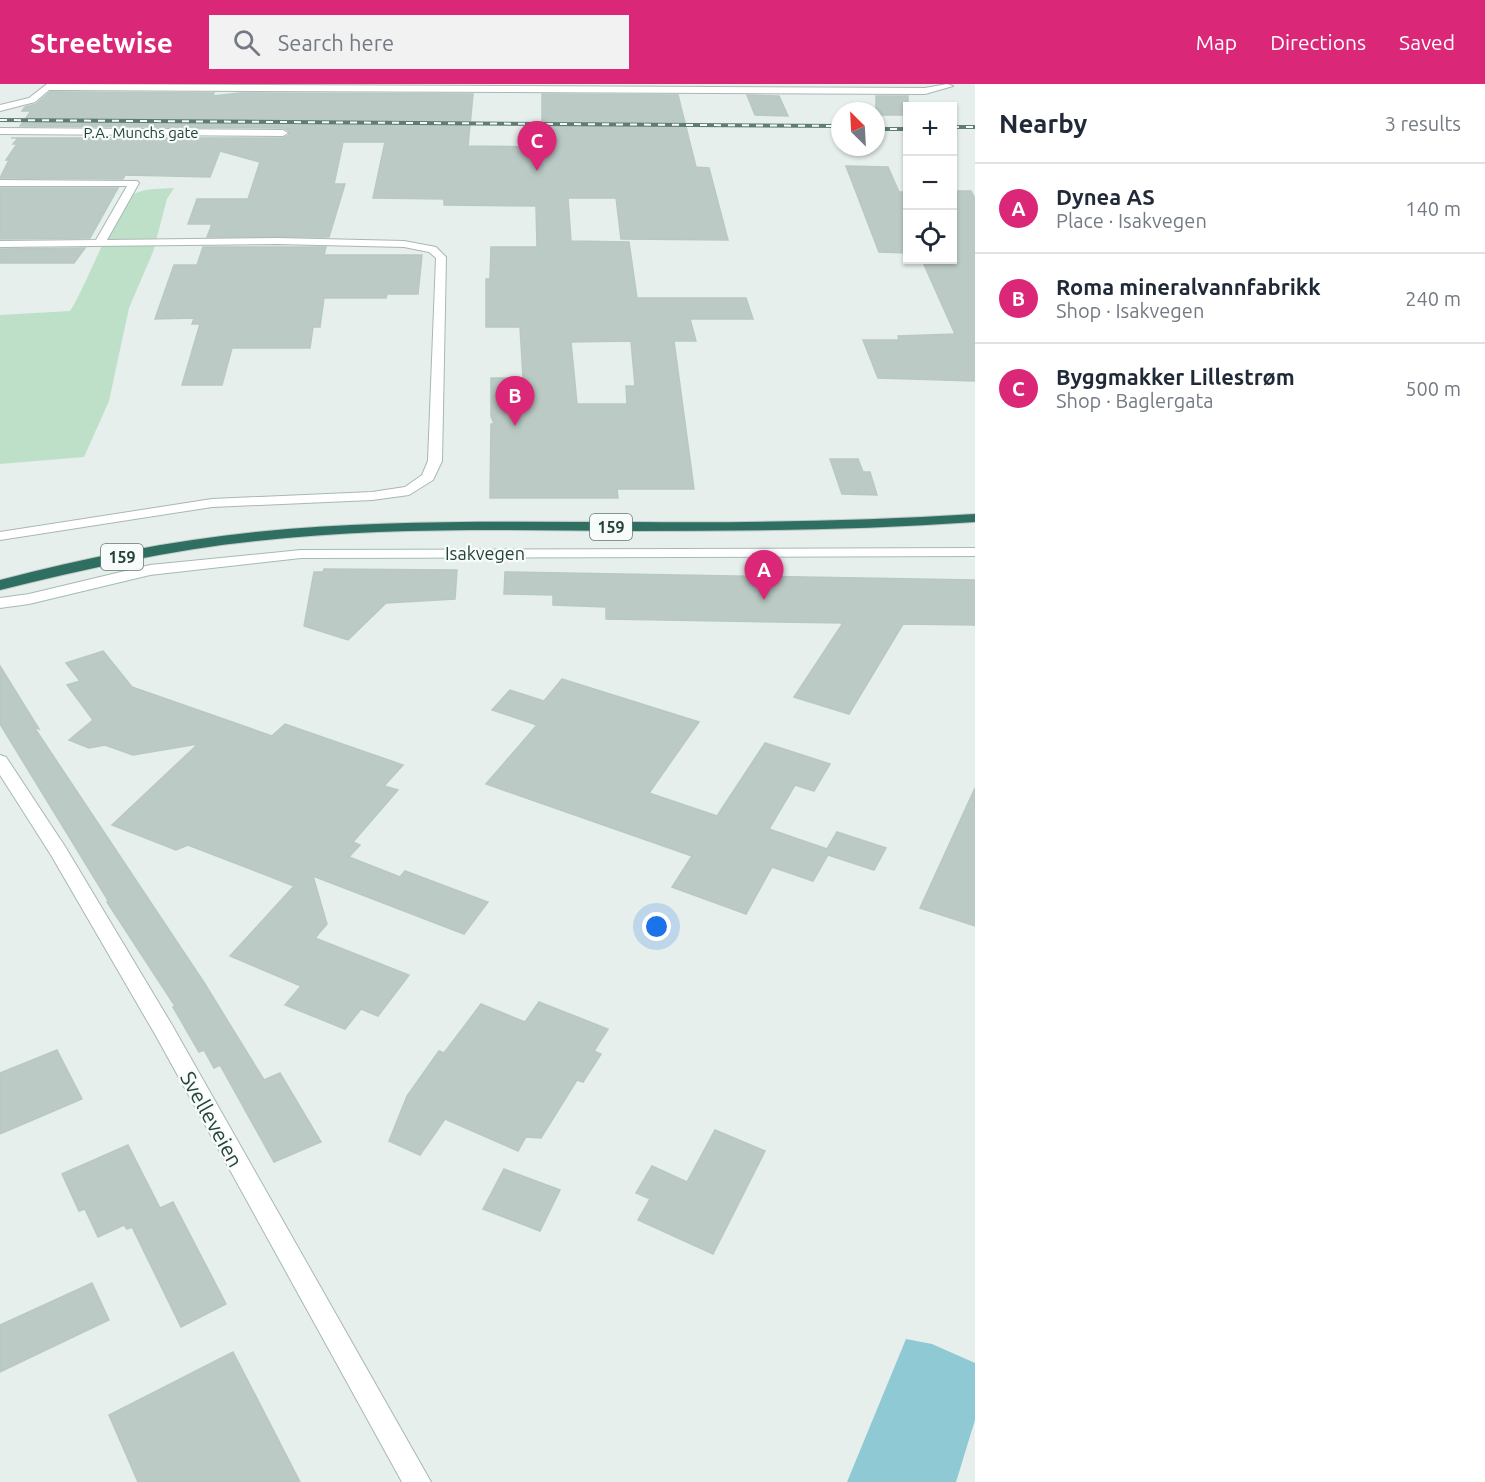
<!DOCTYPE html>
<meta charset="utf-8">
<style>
body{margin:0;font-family:Ubuntu,sans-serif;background:#f2f2f3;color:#1f2937}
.controls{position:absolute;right:18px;top:18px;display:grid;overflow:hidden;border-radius:0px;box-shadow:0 2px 4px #0004}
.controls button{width:54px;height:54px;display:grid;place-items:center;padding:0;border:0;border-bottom:2px solid #e0e1e3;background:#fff;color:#1f2937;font:30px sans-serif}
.compass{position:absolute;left:831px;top:18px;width:54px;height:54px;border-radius:50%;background:#fff;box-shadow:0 2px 4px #0004;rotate:336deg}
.you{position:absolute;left:657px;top:843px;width:21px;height:21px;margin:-15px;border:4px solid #fff;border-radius:50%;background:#1a73e8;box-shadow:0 0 0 9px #1a73e833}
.badge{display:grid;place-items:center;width:39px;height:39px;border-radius:50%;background:#db2777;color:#fff;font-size:20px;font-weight:700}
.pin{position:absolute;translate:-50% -50px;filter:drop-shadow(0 2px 3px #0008)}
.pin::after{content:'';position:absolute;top:32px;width:21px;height:18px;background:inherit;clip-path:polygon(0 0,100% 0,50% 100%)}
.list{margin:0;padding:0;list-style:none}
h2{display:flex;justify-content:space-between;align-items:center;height:78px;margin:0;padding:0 24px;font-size:26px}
h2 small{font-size:20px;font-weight:400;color:#747a83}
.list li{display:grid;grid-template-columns:39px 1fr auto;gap:18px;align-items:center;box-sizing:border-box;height:90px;padding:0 24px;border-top:2px solid #e0e1e3}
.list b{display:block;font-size:22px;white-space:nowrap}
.list p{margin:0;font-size:20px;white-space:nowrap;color:#747a83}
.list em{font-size:20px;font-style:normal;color:#747a83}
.icon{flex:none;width:33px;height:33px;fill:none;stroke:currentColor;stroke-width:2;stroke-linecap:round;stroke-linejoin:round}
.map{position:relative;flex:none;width:975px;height:1398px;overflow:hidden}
header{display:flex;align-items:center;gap:36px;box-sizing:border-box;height:84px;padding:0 30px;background:#db2777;color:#fff}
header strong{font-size:28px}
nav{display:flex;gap:33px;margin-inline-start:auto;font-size:21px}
.search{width:420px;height:54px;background:#f2f2f3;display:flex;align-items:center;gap:15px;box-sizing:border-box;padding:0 21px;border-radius:0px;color:#747a83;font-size:22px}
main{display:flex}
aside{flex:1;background:#fff}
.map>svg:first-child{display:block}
</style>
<header>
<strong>Streetwise</strong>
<div class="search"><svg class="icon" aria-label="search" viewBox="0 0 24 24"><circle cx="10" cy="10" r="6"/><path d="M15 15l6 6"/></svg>Search here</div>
<nav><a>Map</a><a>Directions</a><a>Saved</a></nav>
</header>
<main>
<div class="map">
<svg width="975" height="1398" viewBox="0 0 975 1398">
<rect width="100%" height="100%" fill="#e6efeb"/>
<path fill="#bfe0c8" d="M174 104 167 115 153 168 129 224 109 317 84 373 0 380V231L70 227C86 204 117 116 136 109 147 104 162 105 174 104Z"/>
<path fill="#8ec9d4" d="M906 1255 932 1260 975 1279V1336L956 1398H847Z"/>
<g fill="#bbcac4" stroke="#b8c9c2" stroke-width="1.5" fill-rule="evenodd">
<path d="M50 8 214 9 213 12 240 9 473 10 468 62 542 63V10L678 11 696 83 709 84 728 156 621 155 616 114H568L571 157 629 158 637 214H746L753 235H690L696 257H674L694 405H617L618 414H490L491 340H494L491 332V294H523L520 243H486V195H490L491 163H537L536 122 444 121V115L373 114 385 58H343L334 100H345L329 153H207L212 140H188L197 115H248L260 78 220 67 210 93 125 91 123 95 0 94 9 76H6L17 60H13L18 54H11H283L289 51V47L283 44 20 42 31 27H22L25 23 36 20ZM631 257 635 302H626L627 320H577L571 258Z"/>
<path d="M747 11 779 12 788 32 755 31Z"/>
<rect x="876" y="12" width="32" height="19"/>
<path d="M846 82 888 83 899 108H908V169L879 168Z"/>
<path d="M0 104H118L90 154 0 155Z"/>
<path d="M952 107H971L975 115V297L878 294 863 256H899L898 252 955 250 922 176H952Z"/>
<path d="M203 163H326L324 171H422L418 210H387L386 214H324L320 243H313L310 264H232L222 301H182L200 240H192L194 234 155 235 174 181H197Z"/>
<path d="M85 164 74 179H0V165Z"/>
<path d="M830 375H858L863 388H870L877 411 842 410Z"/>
<path d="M324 485 457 486 455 515 386 519 348 556 304 542 314 488H323Z"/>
<path d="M505 488 975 496V541L903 540 849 630 794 613 843 539 606 535V523L553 521V511L504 510Z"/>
<path d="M103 567 132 603 272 652 285 640 403 681 384 702 398 706 353 758 360 761 349 773 400 793 405 787 488 818 464 850 313 792 327 840 315 854 409 891 378 932 361 925 345 945 285 921 301 902 230 872 294 802 188 761 176 766 112 741 198 660 133 671 105 661 89 664 69 656 93 636 67 601 80 597 66 579Z"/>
<path d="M0 582 39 645 34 643 205 900 264 996 280 989 321 1058 274 1078 220 981 214 984 204 966 199 968 173 923 175 922 107 818H109L0 640Z"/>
<path d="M562 595 699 638 649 709 717 732 765 659 830 680 814 707 795 701 769 745 827 765 837 748 886 764 874 786 828 771 813 797 772 783 746 830 672 803 692 772 486 700 537 641 492 626 510 606 544 617Z"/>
<path d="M975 704V842L920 824Z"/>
<path d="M539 918 608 945 594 967 601 970 583 998 577 996 541 1054 526 1053 518 1067 445 1035 420 1071 389 1057 407 1012 439 967 444 969 481 920 525 938Z"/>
<path d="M57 966 82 1015 0 1050V989Z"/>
<path d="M715 1046 765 1067 713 1170 638 1136 650 1115 636 1109 652 1082 687 1098Z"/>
<path d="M128 1061 160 1124 173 1118 226 1220 181 1243 132 1143 127 1145 124 1141 98 1153 85 1125 79 1127 62 1090Z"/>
<path d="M504 1085 560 1106 540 1147 483 1125Z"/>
<path d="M92 1199 109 1236 0 1288V1241Z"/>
<path d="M233 1268 300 1398H138L109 1331Z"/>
</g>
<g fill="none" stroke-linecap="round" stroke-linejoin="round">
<defs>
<g id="street">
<path d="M47 0 925 4 947 0 953 2 925 10 49 6 35 18 0 27V21L29 14Z"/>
<path d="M0 44 283 46 288 49 283 52 0 50Z"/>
<path d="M0 96 137 97 139 99 107 156 278 154 404 157 436 163 446 173 442 377 433 396 409 411 372 416 212 423 0 456V448L212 415 372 408 405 403 422 391 428 377 436 174 429 168 404 163 278 160 0 163V157L96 156 127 102H0Z"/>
<path d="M0 671 6 673 66 764 172 941 431 1398H402L156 952 51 771 0 691Z"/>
</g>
<path id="secondary" d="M975 464V472L301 474 150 491 29 520 0 524V514L29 510 150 481 301 466Z"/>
<path id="highway" d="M975 430V438C862 446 749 447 635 447 509 446 382 443 256 457 169 466 85 485 0 506V496C84 474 169 457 256 448 382 435 509 438 635 438 749 439 862 437 975 430Z"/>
</defs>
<use href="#street" stroke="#a8b8b2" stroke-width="2"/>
<use href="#secondary" stroke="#a4bbb3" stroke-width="2"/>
<use href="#highway" stroke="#c2cac8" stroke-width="2"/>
<use href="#street" fill="#fff" fill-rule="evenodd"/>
<use href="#secondary" fill="#fff" fill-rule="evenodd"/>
<use href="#highway" fill="#2f6f62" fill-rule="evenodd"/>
<defs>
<g id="rail">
<path d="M0 36 840 42"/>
<path d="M952 43H975"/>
<path d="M876 45H908"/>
</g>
</defs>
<use href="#rail" stroke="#5f7d75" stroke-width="4"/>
<use href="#rail" stroke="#f7fbf9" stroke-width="2" stroke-dasharray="7" stroke-linecap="butt"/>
</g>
<g text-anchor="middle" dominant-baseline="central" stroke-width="4.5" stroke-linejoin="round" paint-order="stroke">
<g font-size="15" fill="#24423a" stroke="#f7fbf9">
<text x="141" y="48">P.A. Munchs gate</text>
</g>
<g fill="#f7fbf9" stroke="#637a73" stroke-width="1.5">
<rect x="590" y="430" width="42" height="26" rx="4.5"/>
<rect x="101" y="460" width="42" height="26" rx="4.5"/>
</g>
<g font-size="16" font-weight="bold" fill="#24423a">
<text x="611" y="443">159</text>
<text x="122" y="473">159</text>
</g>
<g font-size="18" fill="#24423a" stroke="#f7fbf9">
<text x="485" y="469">Isakvegen</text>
</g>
<g font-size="21" fill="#24423a" stroke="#f7fbf9">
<text transform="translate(212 1035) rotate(61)">Svelleveien</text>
</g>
</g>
</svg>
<div class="controls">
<button>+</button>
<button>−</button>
<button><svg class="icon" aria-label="locate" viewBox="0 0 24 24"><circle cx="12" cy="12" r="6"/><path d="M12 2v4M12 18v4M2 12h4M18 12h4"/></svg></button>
</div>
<svg class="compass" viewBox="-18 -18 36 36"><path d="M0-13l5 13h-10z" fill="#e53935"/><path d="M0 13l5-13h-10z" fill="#747a83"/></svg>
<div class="you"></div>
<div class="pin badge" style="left:764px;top:516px">A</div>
<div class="pin badge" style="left:515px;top:342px">B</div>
<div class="pin badge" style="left:537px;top:87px">C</div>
</div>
<aside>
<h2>Nearby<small>3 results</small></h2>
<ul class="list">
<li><span class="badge">A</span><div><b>Dynea AS</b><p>Place · Isakvegen</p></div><em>140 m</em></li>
<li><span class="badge">B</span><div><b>Roma mineralvannfabrikk</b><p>Shop · Isakvegen</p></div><em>240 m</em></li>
<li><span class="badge">C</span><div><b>Byggmakker Lillestrøm</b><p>Shop · Baglergata</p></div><em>500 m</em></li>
</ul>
</aside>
</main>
